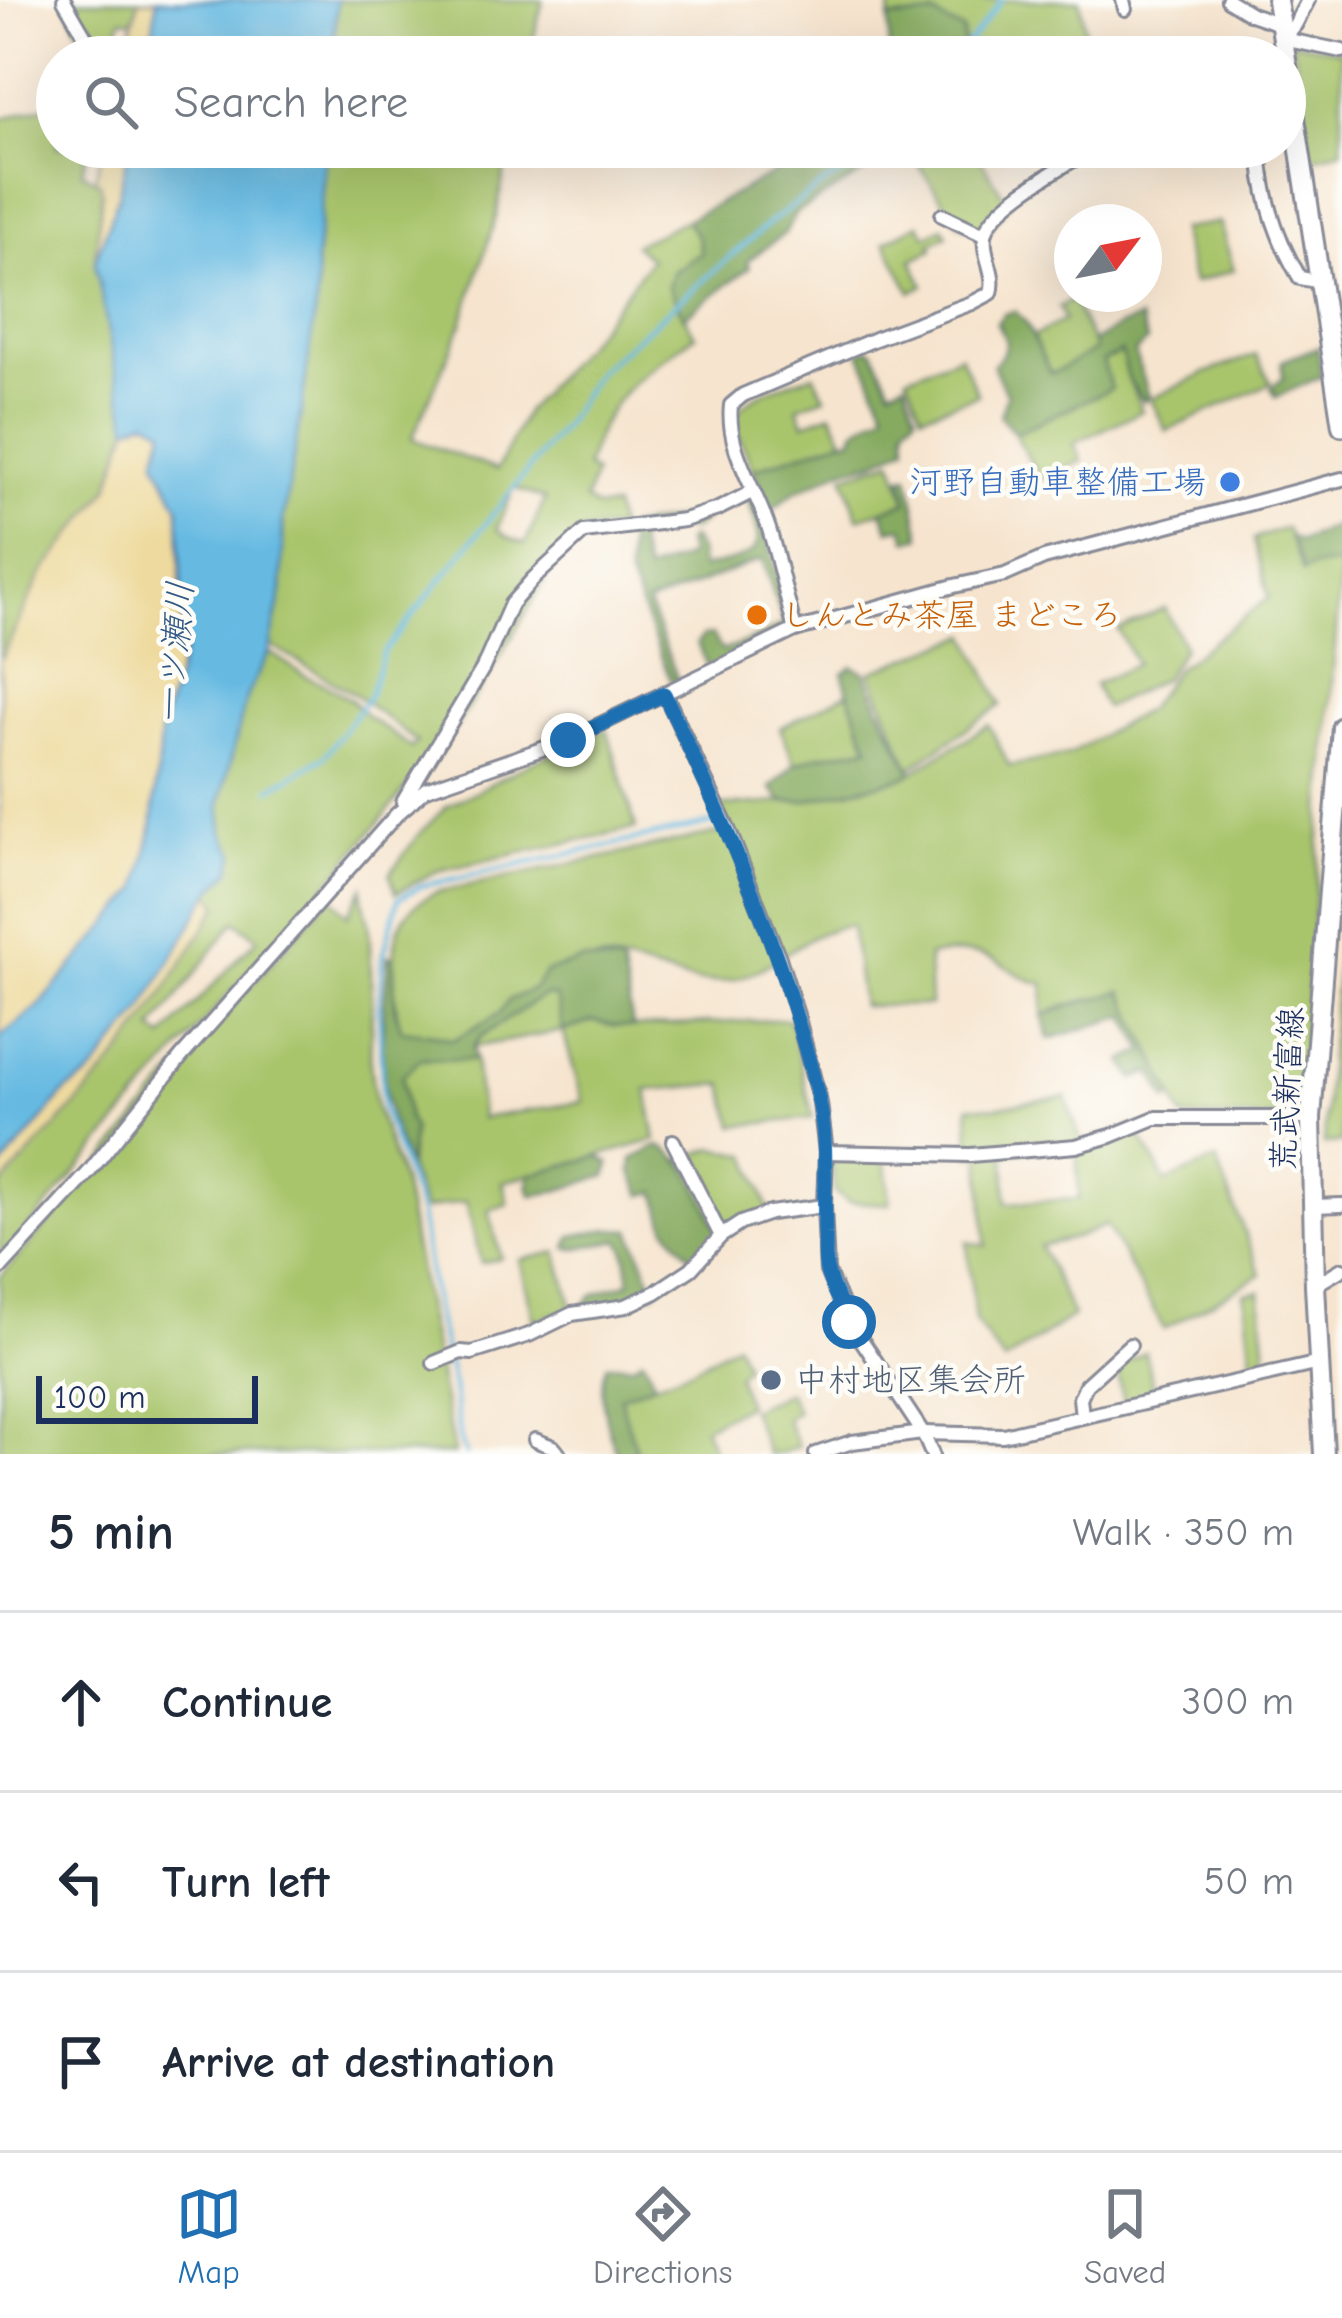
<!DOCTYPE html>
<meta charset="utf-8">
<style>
body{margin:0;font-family:"Comic Neue","Klee One",sans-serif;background:#f6f6f7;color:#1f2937}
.compass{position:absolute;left:1054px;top:204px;width:108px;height:108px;border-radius:50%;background:#fff;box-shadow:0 12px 48px #0002;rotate:58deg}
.scale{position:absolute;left:36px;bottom:30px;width:222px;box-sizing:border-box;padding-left:12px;border:6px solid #1b2f5e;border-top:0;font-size:33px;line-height:42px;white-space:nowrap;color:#1b2f5e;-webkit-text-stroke:9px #fdfcf7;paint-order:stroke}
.stop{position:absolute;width:36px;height:36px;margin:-27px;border:9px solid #1f6fb2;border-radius:50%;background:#fff}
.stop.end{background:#1f6fb2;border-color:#fff;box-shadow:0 3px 12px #0008}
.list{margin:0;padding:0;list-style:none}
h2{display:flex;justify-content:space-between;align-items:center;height:156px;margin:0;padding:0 48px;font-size:51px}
h2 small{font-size:39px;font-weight:400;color:#747a83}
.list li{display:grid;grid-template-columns:78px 1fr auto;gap:36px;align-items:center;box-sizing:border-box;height:180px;padding:0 48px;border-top:3px solid #e0e1e3}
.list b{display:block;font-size:45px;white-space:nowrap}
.list em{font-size:39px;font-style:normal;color:#747a83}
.icon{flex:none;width:66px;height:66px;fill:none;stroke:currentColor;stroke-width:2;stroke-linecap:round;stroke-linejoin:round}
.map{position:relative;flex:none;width:1342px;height:1454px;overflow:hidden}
.search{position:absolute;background:#fff;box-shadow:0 12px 48px #0002;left:36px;right:36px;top:36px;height:132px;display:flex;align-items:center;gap:30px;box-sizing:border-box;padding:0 42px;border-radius:66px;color:#747a83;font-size:45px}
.sheet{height:696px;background:#fff}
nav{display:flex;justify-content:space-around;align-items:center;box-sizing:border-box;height:168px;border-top:3px solid #e0e1e3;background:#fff;font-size:33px;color:#747a83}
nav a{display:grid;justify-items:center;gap:6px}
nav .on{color:#1f6fb2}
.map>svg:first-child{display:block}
</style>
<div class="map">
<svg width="1342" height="1454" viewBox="0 0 1342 1454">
<rect width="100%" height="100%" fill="#fdfcf7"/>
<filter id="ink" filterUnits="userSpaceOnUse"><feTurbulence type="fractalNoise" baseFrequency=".00833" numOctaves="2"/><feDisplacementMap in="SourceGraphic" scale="24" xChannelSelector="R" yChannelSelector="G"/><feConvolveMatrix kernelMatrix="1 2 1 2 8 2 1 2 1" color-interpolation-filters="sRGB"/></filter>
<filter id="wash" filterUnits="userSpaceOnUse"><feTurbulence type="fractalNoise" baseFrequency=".004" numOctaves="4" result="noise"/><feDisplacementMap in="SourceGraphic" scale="48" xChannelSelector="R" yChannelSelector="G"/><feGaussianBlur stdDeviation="2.7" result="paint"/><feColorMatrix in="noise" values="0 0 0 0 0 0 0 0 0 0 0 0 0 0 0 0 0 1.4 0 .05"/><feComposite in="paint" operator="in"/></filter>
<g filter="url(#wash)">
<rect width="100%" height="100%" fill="#f6e4ce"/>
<g fill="#a9c56c" stroke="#627a65" stroke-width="3" fill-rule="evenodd">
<path d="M64 0H139L133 20 121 19 114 57H91Z"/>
<path d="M337 0H543L529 57H333Z"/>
<path d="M892 0H1080L1085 33 1034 43 1021 57H965L963 31 934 15 889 19Z"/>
<path d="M1292 41 1342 51V150L1311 158Z"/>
<path d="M57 103V147H88L82 172 100 183 102 192 95 262 115 368 129 427 109 488 42 574 0 661V119Z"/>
<path d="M326 147H509L496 217 461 326 412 439 497 470 526 411 595 332 651 259 634 245 686 220 698 237 701 253 672 272 684 317 695 335C637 379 607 394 586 467L595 473 585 500 596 508 614 507 618 528 584 532 543 570 544 582 501 655 421 782 435 749C358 857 266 951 179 1051 119 1121 61 1192 0 1261V1188L31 1150 118 1057 219 906 210 892 231 871 235 854 223 832 220 803 247 694 269 652 307 677 330 687 351 700 368 717 412 748 417 742 356 695 270 645 282 591 283 519 302 406 317 296 316 262ZM514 488 545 499 525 544 509 538 497 529ZM235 921 258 938 163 1038 153 1029Z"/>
<path d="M907 147H973L1009 204 984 235 958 223Z"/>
<path d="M1219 222 1234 270 1193 283 1180 230Z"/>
<path d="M919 224 926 236 943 227 947 235 931 244 933 249 912 260 924 285 911 292 885 242Z"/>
<path d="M1072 300 1096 350 1051 375 1031 338 1064 320 1059 307Z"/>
<path d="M1122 352 1129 380 1142 411 1074 443 1082 461 1040 479 1015 434 1110 389 1103 360Z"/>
<path d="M960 355 978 395 922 414 907 376Z"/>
<path d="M1256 355 1271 383 1166 431 1151 399 1208 372Z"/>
<path d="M814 374 825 397 798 407 804 423 832 413 844 439 753 469C748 455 737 438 735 423 732 397 793 382 814 374Z"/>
<path d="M893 460 907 502 858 518 844 476Z"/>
<path d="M1286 528 1303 571C1312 566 1332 562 1341 567L1298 1118H1183L1122 992 1063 1006 1043 1016 1044 984C1025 981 1015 971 999 962 976 949 953 953 928 956L930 1005 862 1006 851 926C808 927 774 971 732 980 688 990 645 961 602 960 584 960 563 968 546 972L533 989 509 1000 499 1014 453 1040 433 1034 401 1030C395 1010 394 993 394 972 393 933 399 909 437 892L728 831 717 806 804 801 902 778 989 725 1009 766 1068 755 1147 709 1177 668 1269 598 1254 539Z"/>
<path d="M1165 608 1184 647 1164 678 1105 708 1094 685 1136 664 1118 630Z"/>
<path d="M968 635 1001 705 910 768 870 672Z"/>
<path d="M848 693 869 747 818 756 795 764 780 728Z"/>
<path d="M607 729 636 828 437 871 396 893 390 874 418 835 446 807 532 762Z"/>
<path d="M363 888V900L369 924 372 1002 370 1065 376 1107 402 1183 454 1454H0V1277L92 1175 186 1059 331 896 348 915Z"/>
<path d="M1342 918V1143L1324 1144 1327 1079Z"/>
<path d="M544 995 556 997 564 1031 593 1021 613 1026 633 1027 790 1019 813 1118 734 1126 724 1084 647 1090 656 1140 503 1182 508 1204 489 1210 501 1258 481 1263 466 1201 424 1210 408 1167 413 1128 408 1119 402 1076 421 1059 475 1060 481 1118 583 1102 563 1031 473 1047 480 1037Z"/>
<path d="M1066 1097 1082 1144 1135 1126 1166 1182 1216 1160 1261 1274 1164 1329 1106 1225 1078 1237 1040 1246 1073 1316 1004 1362 975 1321 967 1242 986 1246 981 1155H970L969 1106 993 1107ZM1076 1146 1079 1199 1007 1203 1005 1153Z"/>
<path d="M714 1148 748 1155 770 1213 721 1236 681 1159Z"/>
<path d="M832 1152H885L890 1204 849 1202 834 1192Z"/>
<path d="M557 1252 573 1309 534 1321 520 1260Z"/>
<path d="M1260 1291 1267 1365 1253 1367 1244 1293Z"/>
<path d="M736 1343 745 1366 737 1375 747 1405 704 1427 715 1454H637L619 1397 692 1369Z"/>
<path d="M1145 1352 1155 1394 1124 1402 1116 1368Z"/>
<path d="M788 1392 797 1411 786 1419 798 1446 780 1454H768L750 1409Z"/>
</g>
<g fill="#86aa60" stroke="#506c5f" stroke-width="3">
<path d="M934 15 963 31 965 57H889V19Z"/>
<path d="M825 147H906L796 213 785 233 747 261 749 268 684 317 668 287 672 273 701 253 698 237 686 220 797 161 815 157Z"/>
<path d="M1015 311 1026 323 1051 374 1095 350 1093 342 1118 327 1140 319 1147 341 1135 352 1149 397 1143 401 1129 380 1121 352 1103 361 1111 389 1015 433 1000 416 1007 395 993 365 1003 353 1006 341 997 323 1004 314Z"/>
<path d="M1318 347 1322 376 1276 397 1271 388 1283 378 1282 361Z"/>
<path d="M869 348 874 352 891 388 905 381 916 414 906 425 907 446 873 462 841 470 793 493 768 513 753 469 844 439H852L856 429 886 411 860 352Z"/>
<path d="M909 476 921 536 908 541 903 527 889 530 882 510 907 502 902 477Z"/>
<path d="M756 496 792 629 708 668 697 643 703 636 712 635 722 651 757 638 784 624 762 559 648 604 679 683 673 686 628 575V527L706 514 705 520 692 530 679 528 637 541 646 572 689 556 686 542 691 538 699 551 701 568C757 555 770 556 747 498Z"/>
<path d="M1339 524 1341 567C1332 562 1312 566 1303 572L1290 537 1300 541Z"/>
<path d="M852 666 865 672 879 707 912 772 902 778 804 801H781L771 788 795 764 817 756 869 747 848 693 843 673Z"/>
<path d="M388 956 393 957 395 1010 402 1030 433 1034 453 1040 499 1014 509 1000 533 989 546 972 582 960 622 964 633 1027 613 1026 593 1021 563 1031 556 997 544 995 480 1037 473 1047 475 1060 421 1059 402 1076 408 1119 413 1128 408 1167C401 1149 393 1131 389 1112 377 1062 384 1006 388 956Z"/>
<path d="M1122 991 1173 1096 1167 1101 1152 1072 1134 1079 1123 1061 1145 1051 1126 1016 1049 1039 1043 1016C1068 1003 1095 1000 1122 991Z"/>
<path d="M658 1146C689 1154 706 1208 721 1236L696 1263 667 1228 656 1192 642 1195 632 1173 633 1159Z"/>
<path d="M599 1156 610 1163 607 1176C583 1181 554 1195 531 1195L528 1185 529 1175Z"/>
<path d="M609 1229 631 1230 656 1292 589 1312 585 1304 592 1295 630 1282 625 1249 619 1240 574 1249 567 1248 572 1236Z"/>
<path d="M643 1358 655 1383 620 1397 637 1454H618C607 1433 596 1385 607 1364L633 1365Z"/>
</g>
<g fill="#eeda9e" stroke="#84847e" stroke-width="3">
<path d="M139 0H157L149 57H124Z"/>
<path d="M103 147H129L118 197 95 262 102 192 100 183 95 179Z"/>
<path d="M147 420 164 428 156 461 179 507 182 658 161 728 152 831 138 890 38 1007 0 1037V661L42 574 109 488 129 427Z"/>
<path d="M210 892 219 905C186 955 157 1008 120 1055 83 1102 38 1142 0 1188V1170L67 1090 89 1077 140 1014Z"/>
</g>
<g fill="#66bae2" stroke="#4074a0" stroke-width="3">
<path d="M157 0H337L333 57H149Z"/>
<path d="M129 147H326L316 262 317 296 302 406 283 519 282 591 269 652 247 695 220 803 223 832 235 854 231 871 210 892 140 1014 89 1077 67 1090 0 1170V1037L38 1007 138 890 152 831 161 728 185 649 179 507 156 461 164 429 147 420 129 427 115 368 95 262 118 197Z"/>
</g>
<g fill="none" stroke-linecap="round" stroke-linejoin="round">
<g stroke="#66bae2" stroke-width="4.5">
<path d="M958 57 1002 0"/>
<path d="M270 789 324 757 369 696 383 653 567 421 597 372 773 220 822 185 870 158 885 147"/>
<path d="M466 1454 460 1441 453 1386 434 1304 420 1213 383 1109 379 1010 382 961 398 899 421 886 713 823"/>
</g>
</g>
</g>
<g filter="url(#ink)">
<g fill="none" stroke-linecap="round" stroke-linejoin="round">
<defs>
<g id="minor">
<path d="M64 0 92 48 91 57"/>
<path d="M1123 0 1125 9"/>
<path d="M1228 0 1251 14 1280 24"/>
<path d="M1308 0 1295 25 1283 39 1342 51"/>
<path d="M1260 147C1262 194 1276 238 1300 278L1321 282"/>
<path d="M942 215 984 235"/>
<path d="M795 630C786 596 779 562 769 529 756 488 726 450 731 405L743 395 875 339 972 303 991 293C997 273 982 256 985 236 988 205 1070 163 1095 147"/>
<path d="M665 694 729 831 779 958 798 1018 820 1103 826 1152 824 1206 827 1271 849 1321 923 1433 932 1454"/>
<path d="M403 802 483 668 511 604 533 579 584 532 684 520 718 509 754 491"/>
<path d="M673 1141 721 1236"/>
<path d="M826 1152 970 1155 1076 1146 1111 1136 1155 1118H1311"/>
<path d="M1313 1206 1342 1205"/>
<path d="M0 1269 89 1172 182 1056 397 814 426 789 568 740 795 630 954 586 1005 575 1044 558 1342 479"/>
<path d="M1315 1285 1342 1269"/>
<path d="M434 1363 461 1352 472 1353 529 1335 572 1314 626 1306 656 1292 691 1269 721 1236 741 1223 770 1213 824 1206"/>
<path d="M1082 1416 1080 1398 1086 1385 1130 1345"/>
<path d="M535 1440 553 1447 559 1454"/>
<path d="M816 1454 852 1442 923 1433 1003 1435 1319 1363"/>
</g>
<g id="primary">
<path d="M1277 0 1342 426"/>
<path d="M1324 1454 1315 1285 1311 1118 1342 727"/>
</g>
</defs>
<use href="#minor" stroke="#888a96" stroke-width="18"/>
<use href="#primary" stroke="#888a96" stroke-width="24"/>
<use href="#minor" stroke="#fff" stroke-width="12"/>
<use href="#primary" stroke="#fff" stroke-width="18"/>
</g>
</g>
<g fill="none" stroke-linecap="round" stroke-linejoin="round" filter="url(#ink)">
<path stroke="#1f6fb2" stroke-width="15" d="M568 740 664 694C726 825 785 956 818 1097 829 1143 823 1188 825 1234 826 1246 824 1260 827 1271 831 1288 842 1306 849 1322"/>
</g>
<circle fill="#3f7fe0" stroke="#fdfcf7" stroke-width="4.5" cx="1230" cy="482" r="12"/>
<circle fill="#e8710a" stroke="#fdfcf7" stroke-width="4.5" cx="757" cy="615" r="12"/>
<circle fill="#5c6f8a" stroke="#fdfcf7" stroke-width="4.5" cx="771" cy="1380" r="12"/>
<g text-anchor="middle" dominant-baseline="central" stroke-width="9" stroke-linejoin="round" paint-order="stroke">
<g font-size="33" fill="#366cbe" stroke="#fdfcf7" text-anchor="end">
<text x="1206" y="482">河野自動車整備工場</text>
</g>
<g font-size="33" fill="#c56008" stroke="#fdfcf7" text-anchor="start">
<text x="781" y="615">しんとみ茶屋 まどころ</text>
</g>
<g font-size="33" fill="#1b2f5e" stroke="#fdfcf7">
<text transform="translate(1287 1089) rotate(-87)">荒武新富線</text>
</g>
<g font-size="33" fill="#4e5e75" stroke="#fdfcf7" text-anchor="start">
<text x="795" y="1380">中村地区集会所</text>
</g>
<g font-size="36" font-style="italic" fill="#325986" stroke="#fdfcf7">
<text transform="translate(175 653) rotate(-85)">一ツ瀬川</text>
</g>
</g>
</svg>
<svg class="compass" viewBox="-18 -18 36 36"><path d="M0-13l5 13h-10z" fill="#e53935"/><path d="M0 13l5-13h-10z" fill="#747a83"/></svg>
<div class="scale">100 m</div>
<div class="stop" style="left:849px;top:1322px"></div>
<div class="stop end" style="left:568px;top:740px"></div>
<div class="search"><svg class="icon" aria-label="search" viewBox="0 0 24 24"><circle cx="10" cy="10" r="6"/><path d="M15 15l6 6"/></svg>Search here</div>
</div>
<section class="sheet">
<h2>5 min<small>Walk · 350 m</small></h2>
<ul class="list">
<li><svg class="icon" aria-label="ahead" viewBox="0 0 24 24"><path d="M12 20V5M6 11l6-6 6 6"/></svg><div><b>Continue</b></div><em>300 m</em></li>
<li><svg class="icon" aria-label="left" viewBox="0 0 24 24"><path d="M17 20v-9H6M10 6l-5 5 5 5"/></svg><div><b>Turn left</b></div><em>50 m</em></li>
<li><svg class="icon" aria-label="arrive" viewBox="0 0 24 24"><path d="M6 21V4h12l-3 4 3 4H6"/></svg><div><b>Arrive at destination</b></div></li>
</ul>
</section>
<nav>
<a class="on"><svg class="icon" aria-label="map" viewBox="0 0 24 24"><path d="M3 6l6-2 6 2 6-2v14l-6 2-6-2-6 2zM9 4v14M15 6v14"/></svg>Map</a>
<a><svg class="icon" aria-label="directions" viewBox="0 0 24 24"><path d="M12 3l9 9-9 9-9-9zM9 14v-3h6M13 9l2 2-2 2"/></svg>Directions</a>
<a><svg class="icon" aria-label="saved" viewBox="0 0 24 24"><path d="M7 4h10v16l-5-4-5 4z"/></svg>Saved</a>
</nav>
